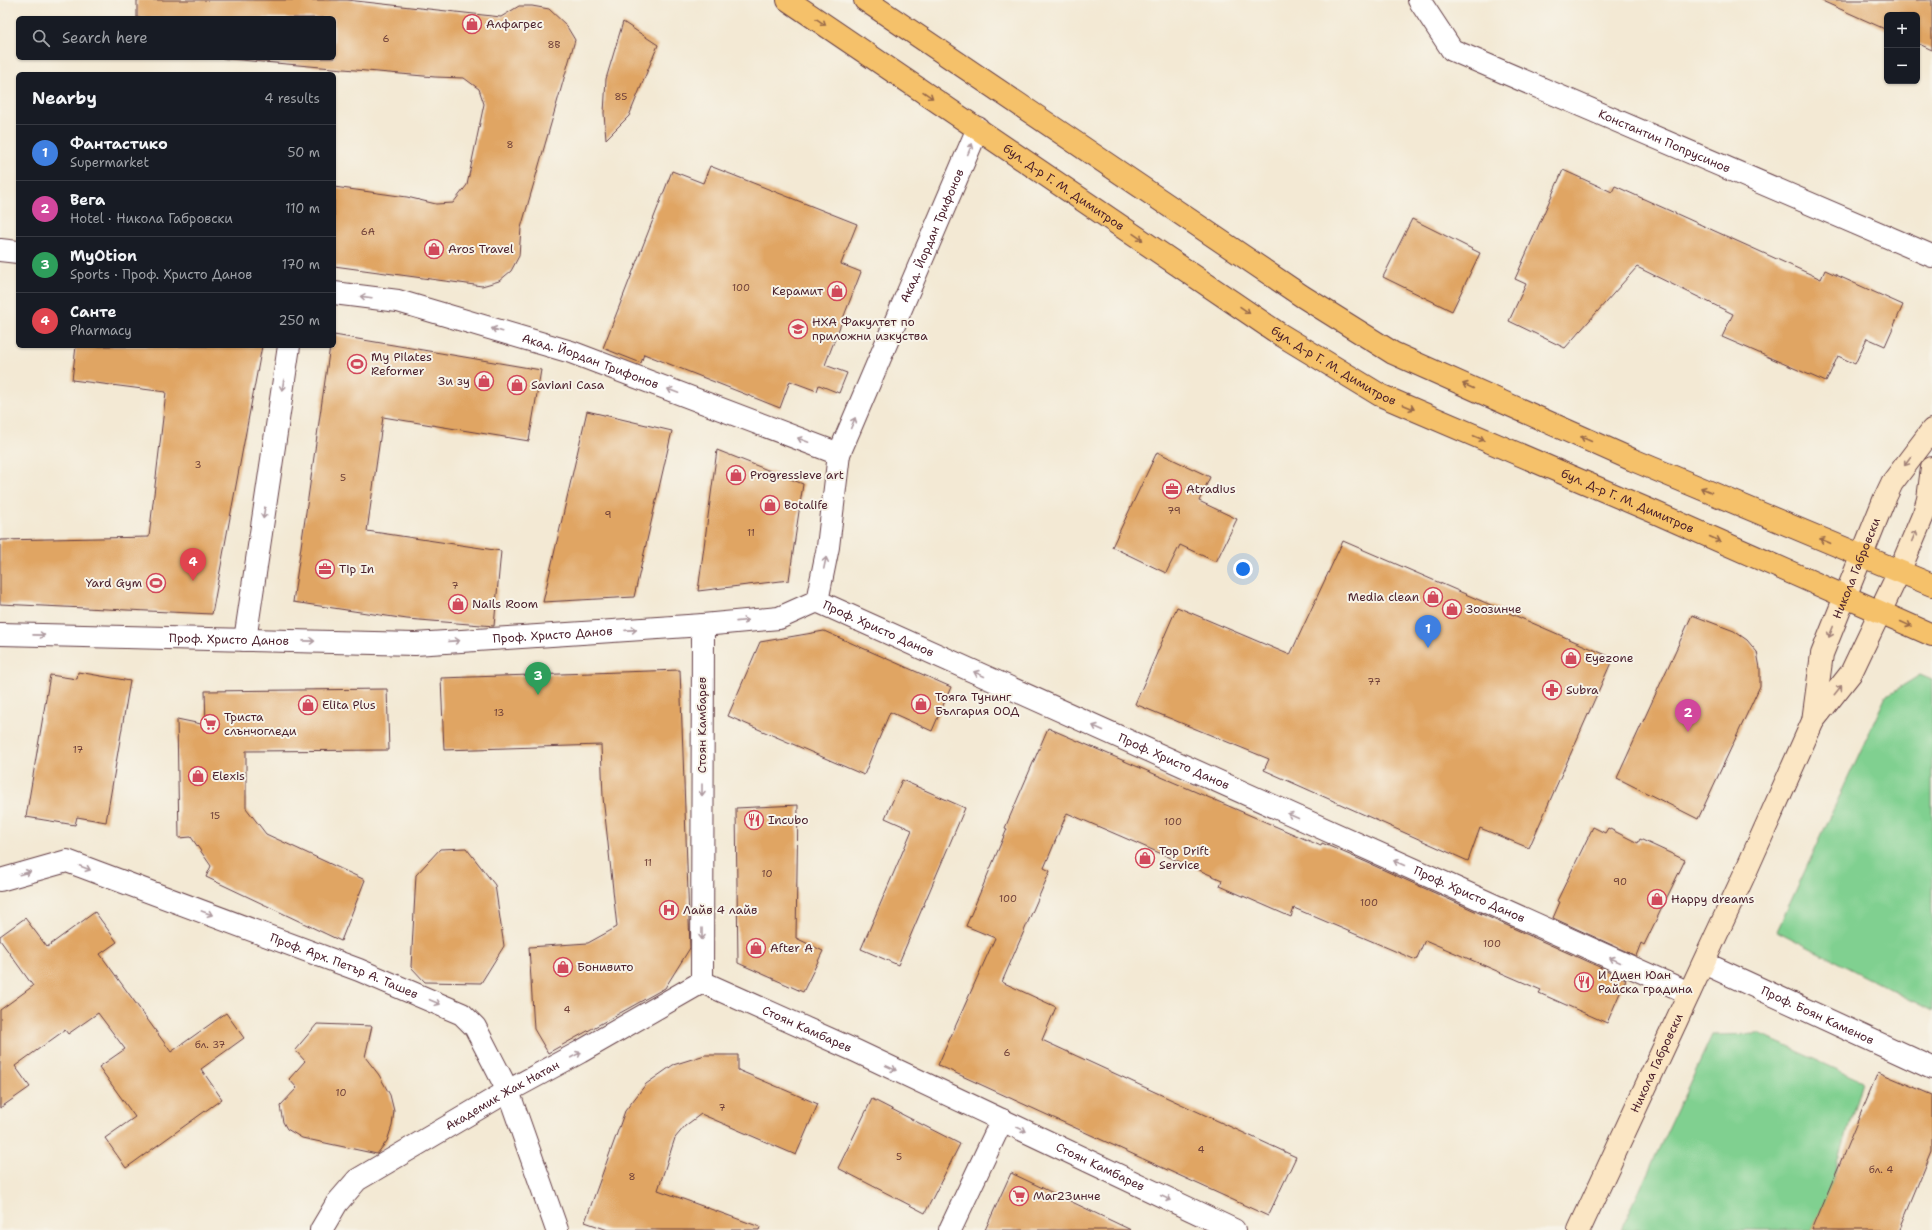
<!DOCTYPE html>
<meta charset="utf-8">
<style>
body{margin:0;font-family:"Shantell Sans",sans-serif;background:#242831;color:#f1f3f6}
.controls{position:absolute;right:12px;top:12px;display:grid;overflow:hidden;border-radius:6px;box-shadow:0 1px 3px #0004}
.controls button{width:36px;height:36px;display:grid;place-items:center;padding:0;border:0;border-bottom:1px solid #363941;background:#171b24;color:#f1f3f6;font:20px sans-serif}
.you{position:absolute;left:1243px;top:569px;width:14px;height:14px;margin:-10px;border:3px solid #fff;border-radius:50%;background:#1a73e8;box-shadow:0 0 0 6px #1a73e833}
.badge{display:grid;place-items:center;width:26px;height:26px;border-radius:50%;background:#d1495b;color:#fff;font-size:13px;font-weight:700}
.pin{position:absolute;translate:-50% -33px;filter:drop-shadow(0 1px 2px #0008)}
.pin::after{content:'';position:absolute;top:21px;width:14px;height:12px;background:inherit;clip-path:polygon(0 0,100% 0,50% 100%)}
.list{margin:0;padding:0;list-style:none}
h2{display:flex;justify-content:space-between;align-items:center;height:52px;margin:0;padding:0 16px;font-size:17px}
h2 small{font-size:13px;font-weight:400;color:#9ea1a6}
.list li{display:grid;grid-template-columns:26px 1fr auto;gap:12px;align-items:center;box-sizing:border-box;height:56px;padding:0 16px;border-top:1px solid #363941}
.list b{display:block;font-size:15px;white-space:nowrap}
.list p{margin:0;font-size:13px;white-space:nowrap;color:#9ea1a6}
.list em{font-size:13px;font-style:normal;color:#9ea1a6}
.icon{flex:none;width:22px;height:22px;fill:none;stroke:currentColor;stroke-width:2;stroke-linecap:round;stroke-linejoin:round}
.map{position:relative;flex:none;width:1932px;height:1230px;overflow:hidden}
.search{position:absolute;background:#171b24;box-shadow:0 1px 3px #0004;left:16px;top:16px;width:320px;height:44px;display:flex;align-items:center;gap:10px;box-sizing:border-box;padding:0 14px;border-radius:6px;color:#9ea1a6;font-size:15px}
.panel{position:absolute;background:#171b24;box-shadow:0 1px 3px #0004;left:16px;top:72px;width:320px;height:276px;border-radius:6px}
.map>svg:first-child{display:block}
</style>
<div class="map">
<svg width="1932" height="1230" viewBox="0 0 1932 1230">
<rect width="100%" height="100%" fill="#f7f3e8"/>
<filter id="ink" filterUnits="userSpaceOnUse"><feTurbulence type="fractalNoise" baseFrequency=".025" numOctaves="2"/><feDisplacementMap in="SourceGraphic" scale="8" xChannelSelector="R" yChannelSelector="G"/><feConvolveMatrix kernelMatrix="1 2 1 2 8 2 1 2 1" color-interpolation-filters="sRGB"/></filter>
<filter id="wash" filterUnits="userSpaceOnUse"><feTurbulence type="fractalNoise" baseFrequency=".012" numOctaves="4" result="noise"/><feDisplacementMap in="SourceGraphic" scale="16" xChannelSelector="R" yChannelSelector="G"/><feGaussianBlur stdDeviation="0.9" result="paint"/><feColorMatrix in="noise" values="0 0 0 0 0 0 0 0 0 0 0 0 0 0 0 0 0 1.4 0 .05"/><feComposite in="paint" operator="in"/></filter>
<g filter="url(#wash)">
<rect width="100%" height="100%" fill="#f3e9d4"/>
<g fill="#80d090" stroke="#65785e">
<path d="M1920 675 1932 680V1011L1777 931 1886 696Z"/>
<path d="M1759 1034 1862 1081 1830 1189 1812 1230H1621L1712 1035Z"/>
</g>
<g id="blocks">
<g fill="#e0a563">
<path d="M137 0H347L501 17 519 6H532L549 9 566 25 575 40 521 228 519 256 511 271 499 281 482 286 334 266V187L407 197 436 204 453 203 467 185 484 104 479 89 464 78 435 77 218 58H334V18H137Z"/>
<path d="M1820 0H1932V50L1917 43V15H1887V30Z"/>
<path d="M623 22 658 45 629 116 606 139 604 113 606 79Z"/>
<path d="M710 166 857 224 841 264 861 272 825 365 847 373 839 393 819 385 817 391 790 381 780 408 644 354 641 363 603 348 672 171 703 183Z"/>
<path d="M1563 170 1612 192 1615 186 1821 279 1825 270 1903 305 1885 346 1867 338 1855 364 1838 356 1826 382 1722 337 1733 314 1637 267 1565 348 1509 321 1526 284 1515 279Z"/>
<path d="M1412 219 1480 253 1452 311 1383 277Z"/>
<path d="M334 335 541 370 529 441 383 417 367 531 501 551 494 626 407 619 293 602 330 346H334Z"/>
<path d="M76 346H262L212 614 0 604V540L149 537 166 392 72 380Z"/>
<path d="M587 411 672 431 634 597 543 602Z"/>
<path d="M717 450 803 484 789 580 698 591Z"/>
<path d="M1157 452 1210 477 1199 501 1237 519 1216 562 1180 545 1166 573 1112 547Z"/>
<path d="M1343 541 1613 658 1529 848 1480 828 1468 861 1264 770 1269 759 1135 704 1177 607 1290 655Z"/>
<path d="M1692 615 1734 631 1747 640 1757 652 1760 668V686L1698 819 1617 778Z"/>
<path d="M824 631 951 687 932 731 890 712 864 775 728 716 760 642Z"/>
<path d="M680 670 690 948 665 988 548 1053 534 1029 529 947 588 943 617 927 603 797 601 745 444 750 441 678Z"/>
<path d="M78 672 130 681 106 822 77 817 75 825 26 817 50 675 77 679Z"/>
<path d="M387 689 389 750 246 751V808L266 834 365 880 341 941 206 877 211 866 191 837 179 838 177 719 206 725 205 691Z"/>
<path d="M1048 728 1321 846 1322 843 1366 862 1626 979 1607 1023 1539 993 1541 990 1425 940 1416 960 1294 908 1291 917 1220 886 1222 880 1067 813 1044 868 1050 871 1002 982 1056 1007 1042 1040 1296 1157 1268 1216 938 1065 995 938 966 926 1007 829 1005 828Z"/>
<path d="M902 780 965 808 898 965 861 949 912 830 885 818Z"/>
<path d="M798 805 796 938 823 951 803 992 738 963 736 808Z"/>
<path d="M1593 827 1605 833 1608 828 1638 843 1640 839 1685 860 1644 945 1641 943 1636 956 1553 918 1560 902 1557 901Z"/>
<path d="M466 848 495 885 504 946 481 983 425 982 411 967 416 875 440 849Z"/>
<path d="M95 912 117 942 100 954 171 1052 226 1013 244 1038 201 1069 222 1099 126 1168 105 1138 135 1117 99 1067 125 1049 98 1013 68 1034 65 1030 15 1066 30 1087 0 1108V1010L33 986 0 940V936L25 918 47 947Z"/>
<path d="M317 1024 372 1026 365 1057 379 1075 390 1095 394 1111 392 1126 387 1141 377 1154 302 1138 287 1129 283 1122 280 1106 297 1088 289 1079 305 1061 295 1050Z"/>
<path d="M705 1055H738V1070L818 1104 796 1155 701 1114 685 1126 675 1138 658 1190 760 1227 759 1230H608L585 1222 625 1111 646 1084 673 1065Z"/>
<path d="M1878 1072 1932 1095V1150L1899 1230H1812Z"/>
<path d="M872 1099 960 1144 925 1213 838 1168Z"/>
<path d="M1011 1173 1131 1230H985Z"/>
</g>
</g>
</g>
<g filter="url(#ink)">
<use href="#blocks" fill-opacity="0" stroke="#633d44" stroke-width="1"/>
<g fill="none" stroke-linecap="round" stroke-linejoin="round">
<defs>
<g id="street">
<path id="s1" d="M1419 0 1452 50 1932 256"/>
<path d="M0 250 18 252"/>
<path id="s2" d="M334 293 398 301 571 352 839 454"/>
<path id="s3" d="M817 601 828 547 839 454 978 128"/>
<path id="s4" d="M703 625 702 982 856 1051 1234 1230"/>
<path id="s5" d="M0 634 415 644 703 625 779 618 817 601 1689 993"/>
<path d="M245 640 289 346"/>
<path id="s6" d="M0 880 67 861 359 970 462 1014 475 1027 508 1091 557 1230"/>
<path id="s7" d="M1704 963 1932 1068"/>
<path id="s8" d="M321 1230 337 1203 357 1180 508 1091 580 1052 702 982"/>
<path d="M950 1230 1002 1120"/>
</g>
<g id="secondary">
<path id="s9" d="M1813 721 1822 654 1884 500 1892 483 1932 430"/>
<path id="s10" d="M1579 1230 1746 871 1813 721 1851 673 1899 572 1924 513 1928 499 1932 468"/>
</g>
<g id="primary">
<path id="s11" d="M788 0 1278 333 1380 395 1654 512 1932 635"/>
<path d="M865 0 1302 296 1393 353 1633 460 1932 585"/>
</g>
</defs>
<use href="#street" stroke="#633d44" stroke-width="24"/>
<use href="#secondary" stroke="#633d44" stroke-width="24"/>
<use href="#primary" stroke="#633d44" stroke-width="24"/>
<use href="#street" stroke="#fff" stroke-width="22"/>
<use href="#secondary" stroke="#fbe6c4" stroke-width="22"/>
<use href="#primary" stroke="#f5c16b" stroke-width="22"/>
</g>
<defs><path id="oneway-shaft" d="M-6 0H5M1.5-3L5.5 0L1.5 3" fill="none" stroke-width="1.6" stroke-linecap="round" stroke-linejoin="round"/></defs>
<g stroke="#976848">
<use href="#oneway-shaft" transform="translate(821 22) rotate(34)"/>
<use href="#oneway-shaft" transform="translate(928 95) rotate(34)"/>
<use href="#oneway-shaft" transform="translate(1138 237) rotate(35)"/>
<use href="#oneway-shaft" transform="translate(1245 310) rotate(35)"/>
<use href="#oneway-shaft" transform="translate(1468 386) rotate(-156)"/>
<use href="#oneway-shaft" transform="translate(1409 407) rotate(23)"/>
<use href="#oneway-shaft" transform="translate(1479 438) rotate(23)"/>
<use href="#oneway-shaft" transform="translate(1586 439) rotate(-156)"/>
<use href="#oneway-shaft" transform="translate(1706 490) rotate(-157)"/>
<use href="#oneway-shaft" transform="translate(1715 539) rotate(24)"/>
<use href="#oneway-shaft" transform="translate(1825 541) rotate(-157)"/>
<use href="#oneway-shaft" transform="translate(1906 624) rotate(25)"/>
</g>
<g stroke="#ae9aa0">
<use href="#oneway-shaft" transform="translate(970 149) rotate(-67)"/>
<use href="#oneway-shaft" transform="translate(366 297) rotate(-173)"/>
<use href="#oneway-shaft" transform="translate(497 330) rotate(-164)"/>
<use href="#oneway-shaft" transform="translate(283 385) rotate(98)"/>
<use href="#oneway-shaft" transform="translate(673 391) rotate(-159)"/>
<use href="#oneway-shaft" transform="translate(853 423) rotate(-67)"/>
<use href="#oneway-shaft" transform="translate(803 440) rotate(-159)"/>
<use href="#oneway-shaft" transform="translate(264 513) rotate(98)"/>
<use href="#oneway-shaft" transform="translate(825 563) rotate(-78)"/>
<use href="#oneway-shaft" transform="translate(742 621) rotate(-6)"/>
<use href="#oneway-shaft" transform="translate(631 630) rotate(-4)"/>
<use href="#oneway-shaft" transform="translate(39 635) rotate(1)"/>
<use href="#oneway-shaft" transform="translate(309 641) rotate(1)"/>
<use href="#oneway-shaft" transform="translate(454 641) rotate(-4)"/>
<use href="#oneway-shaft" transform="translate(979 674) rotate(-156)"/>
<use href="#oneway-shaft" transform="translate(1098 728) rotate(-156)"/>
<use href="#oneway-shaft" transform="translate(702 790) rotate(90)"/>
<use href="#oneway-shaft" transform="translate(1293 816) rotate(-156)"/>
<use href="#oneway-shaft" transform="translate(1399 863) rotate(-156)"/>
<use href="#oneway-shaft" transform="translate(85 868) rotate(21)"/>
<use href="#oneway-shaft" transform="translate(25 873) rotate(-16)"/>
<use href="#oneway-shaft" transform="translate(207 913) rotate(20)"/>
<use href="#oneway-shaft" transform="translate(702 934) rotate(90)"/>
<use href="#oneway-shaft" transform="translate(1615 960) rotate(-156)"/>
<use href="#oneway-shaft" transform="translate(435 1002) rotate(23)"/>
<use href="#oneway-shaft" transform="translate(576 1055) rotate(-28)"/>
<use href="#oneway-shaft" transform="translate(891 1068) rotate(25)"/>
<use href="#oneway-shaft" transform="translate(1021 1129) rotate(25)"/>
<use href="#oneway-shaft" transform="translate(1166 1198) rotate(25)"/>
</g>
<g stroke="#a28278">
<use href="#oneway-shaft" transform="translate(1908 461) rotate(127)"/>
<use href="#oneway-shaft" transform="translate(1914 536) rotate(-67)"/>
<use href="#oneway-shaft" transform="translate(1831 632) rotate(112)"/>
<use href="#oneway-shaft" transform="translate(1838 690) rotate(-51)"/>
</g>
</g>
<defs>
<symbol id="shop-ring" viewBox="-11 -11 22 22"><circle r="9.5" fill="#f7f3e8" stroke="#d1495b" stroke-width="1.5"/><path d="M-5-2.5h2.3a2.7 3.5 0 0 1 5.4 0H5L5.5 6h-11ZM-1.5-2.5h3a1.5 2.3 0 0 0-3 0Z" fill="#d1495b"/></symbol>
<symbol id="university-ring" viewBox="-11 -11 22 22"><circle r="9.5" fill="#f7f3e8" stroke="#d1495b" stroke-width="1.5"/><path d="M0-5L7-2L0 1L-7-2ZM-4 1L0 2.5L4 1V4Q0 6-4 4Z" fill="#d1495b"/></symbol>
<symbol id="stadium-ring" viewBox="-11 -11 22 22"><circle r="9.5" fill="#f7f3e8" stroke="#d1495b" stroke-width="1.5"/><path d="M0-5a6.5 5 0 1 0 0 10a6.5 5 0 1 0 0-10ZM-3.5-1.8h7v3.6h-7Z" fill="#d1495b"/></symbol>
<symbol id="office-ring" viewBox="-11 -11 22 22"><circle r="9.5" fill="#f7f3e8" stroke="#d1495b" stroke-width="1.5"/><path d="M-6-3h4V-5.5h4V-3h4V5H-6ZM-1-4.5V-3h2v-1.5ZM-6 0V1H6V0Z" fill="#d1495b"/></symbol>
<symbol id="pharmacy-ring" viewBox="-11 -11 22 22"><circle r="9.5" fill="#f7f3e8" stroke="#d1495b" stroke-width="1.5"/><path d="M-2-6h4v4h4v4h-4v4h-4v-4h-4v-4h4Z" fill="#d1495b"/></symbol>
<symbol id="supermarket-ring" viewBox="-11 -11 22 22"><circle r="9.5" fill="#f7f3e8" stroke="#d1495b" stroke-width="1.5"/><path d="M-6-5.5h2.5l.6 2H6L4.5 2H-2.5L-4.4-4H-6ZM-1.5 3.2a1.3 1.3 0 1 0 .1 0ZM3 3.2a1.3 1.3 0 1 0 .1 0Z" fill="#d1495b"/></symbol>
<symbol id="restaurant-ring" viewBox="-11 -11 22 22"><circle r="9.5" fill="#f7f3e8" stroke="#d1495b" stroke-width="1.5"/><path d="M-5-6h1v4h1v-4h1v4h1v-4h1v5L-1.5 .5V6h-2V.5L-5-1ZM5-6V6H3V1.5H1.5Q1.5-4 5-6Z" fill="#d1495b"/></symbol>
<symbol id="hospital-ring" viewBox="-11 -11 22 22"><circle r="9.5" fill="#f7f3e8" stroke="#d1495b" stroke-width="1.5"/><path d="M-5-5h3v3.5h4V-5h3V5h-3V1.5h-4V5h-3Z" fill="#d1495b"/></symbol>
</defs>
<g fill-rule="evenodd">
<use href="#shop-ring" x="461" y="13" width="22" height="22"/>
<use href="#shop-ring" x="423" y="238" width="22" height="22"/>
<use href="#shop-ring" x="826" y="280" width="22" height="22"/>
<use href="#university-ring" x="787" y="318" width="22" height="22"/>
<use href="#stadium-ring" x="346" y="353" width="22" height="22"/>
<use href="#shop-ring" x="473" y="370" width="22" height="22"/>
<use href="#shop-ring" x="506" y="374" width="22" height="22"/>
<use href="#shop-ring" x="725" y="464" width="22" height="22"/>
<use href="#office-ring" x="1161" y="478" width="22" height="22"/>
<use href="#shop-ring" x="759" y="494" width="22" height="22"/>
<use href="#office-ring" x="314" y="558" width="22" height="22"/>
<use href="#stadium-ring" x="145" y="572" width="22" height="22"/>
<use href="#shop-ring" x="1422" y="586" width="22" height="22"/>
<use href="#shop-ring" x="447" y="593" width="22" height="22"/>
<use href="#shop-ring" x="1441" y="598" width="22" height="22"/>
<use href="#shop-ring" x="1560" y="647" width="22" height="22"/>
<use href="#pharmacy-ring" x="1541" y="679" width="22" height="22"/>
<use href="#shop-ring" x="910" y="693" width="22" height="22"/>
<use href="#shop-ring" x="297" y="694" width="22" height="22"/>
<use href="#supermarket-ring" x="199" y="713" width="22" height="22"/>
<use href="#shop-ring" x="187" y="765" width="22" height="22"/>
<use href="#restaurant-ring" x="743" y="809" width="22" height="22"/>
<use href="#shop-ring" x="1134" y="847" width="22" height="22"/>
<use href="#shop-ring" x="1646" y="888" width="22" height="22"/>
<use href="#hospital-ring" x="658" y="899" width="22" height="22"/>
<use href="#shop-ring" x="745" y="937" width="22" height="22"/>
<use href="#shop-ring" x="552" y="956" width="22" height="22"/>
<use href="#restaurant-ring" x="1573" y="971" width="22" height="22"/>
<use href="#supermarket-ring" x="1008" y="1185" width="22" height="22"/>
</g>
<g text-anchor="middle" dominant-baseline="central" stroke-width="4" stroke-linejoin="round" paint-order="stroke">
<g font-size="10" fill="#704039">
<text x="386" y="38">6</text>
<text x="554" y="44">8В</text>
<text x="621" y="96">85</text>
<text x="510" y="144">8</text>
<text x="368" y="231">6А</text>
<text x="741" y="287">100</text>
<text x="198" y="464">3</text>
<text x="343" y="477">5</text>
<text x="1174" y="510">79</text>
<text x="608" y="514">9</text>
<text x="751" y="532">11</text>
<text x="455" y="585">7</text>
<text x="1374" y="681">77</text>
<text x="499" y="712">13</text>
<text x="78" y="749">17</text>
<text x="215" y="815">15</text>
<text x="1173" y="821">100</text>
<text x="648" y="862">11</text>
<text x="767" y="873">10</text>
<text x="1620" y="881">90</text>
<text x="1008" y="898">100</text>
<text x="1369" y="902">100</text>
<text x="1492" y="943">100</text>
<text x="567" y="1009">4</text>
<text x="210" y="1044">бл. 37</text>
<text x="1007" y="1052">6</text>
<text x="341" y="1092">10</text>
<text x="722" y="1107">7</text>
<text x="1201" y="1149">4</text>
<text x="899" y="1156">5</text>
<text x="1881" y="1169">бл. 4</text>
<text x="632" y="1176">8</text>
</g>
<g font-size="12" fill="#4a1f2b" stroke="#f7f3e8" text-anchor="start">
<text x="486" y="24">Алфагрес</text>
<text x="448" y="249">Aros Travel</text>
<text x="823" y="291" text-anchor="end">Керамит</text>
<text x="812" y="322">НХА Факултет по<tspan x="812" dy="14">приложни изкуства</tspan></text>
<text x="371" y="357">My Pilates<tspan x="371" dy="14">Reformer</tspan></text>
<text x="470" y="381" text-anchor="end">Зи зу</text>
<text x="531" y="385">Saviani Casa</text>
<text x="750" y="475">Progressieve art</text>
<text x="1186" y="489">Atradius</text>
<text x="784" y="505">Botalife</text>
<text x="339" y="569">Tip In</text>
<text x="142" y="583" text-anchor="end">Yard Gym</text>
<text x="1419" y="597" text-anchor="end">Media clean</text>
<text x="472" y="604">Nails Room</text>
<text x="1466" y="609">Зоозинче</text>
<text x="1585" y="658">Eyezone</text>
<text x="1566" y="690">Subra</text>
<text x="935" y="697">Тояга Тунинг<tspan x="935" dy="14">България ООД</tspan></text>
<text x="322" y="705">Elita Plus</text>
<text x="224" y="717">Триста<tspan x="224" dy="14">слънчогледи</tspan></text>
<text x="212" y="776">Elexis</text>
<text x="768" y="820">Incubo</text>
<text x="1159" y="851">Top Drift<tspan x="1159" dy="14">Service</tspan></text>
<text x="1671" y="899">Happy dreams</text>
<text x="683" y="910">Лайв 4 лайв</text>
<text x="770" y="948">After A</text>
<text x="577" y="967">Бонивито</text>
<text x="1598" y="975">И Диен Юан<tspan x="1598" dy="14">Райска градина</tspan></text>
<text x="1033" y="1196">Маг23инче</text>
</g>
<g font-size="12" fill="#4a1f2b" stroke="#f7f3e8">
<text stroke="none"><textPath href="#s1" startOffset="291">Константин Попрусинов</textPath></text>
<text stroke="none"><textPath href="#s11" startOffset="333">бул. Д-р Г. М. Димитров</textPath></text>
<text stroke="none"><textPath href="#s3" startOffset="386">Акад. Йордан Трифонов</textPath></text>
<text stroke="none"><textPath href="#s2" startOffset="266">Акад. Йордан Трифонов</textPath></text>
<text stroke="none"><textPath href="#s11" startOffset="657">бул. Д-р Г. М. Димитров</textPath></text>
<text stroke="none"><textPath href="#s11" startOffset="981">бул. Д-р Г. М. Димитров</textPath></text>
<text stroke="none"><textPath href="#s9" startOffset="160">Никола Габровски</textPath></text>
<text stroke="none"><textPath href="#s5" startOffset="889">Проф. Христо Данов</textPath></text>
<text stroke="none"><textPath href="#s5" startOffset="553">Проф. Христо Данов</textPath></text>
<text stroke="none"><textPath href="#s5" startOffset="229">Проф. Христо Данов</textPath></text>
<text transform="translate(702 725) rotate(-90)">Стоян Камбарев</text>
<text stroke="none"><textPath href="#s5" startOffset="1213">Проф. Христо Данов</textPath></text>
<text stroke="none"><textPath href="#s5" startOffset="1537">Проф. Христо Данов</textPath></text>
<text stroke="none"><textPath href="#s6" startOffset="366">Проф. Арх. Петър А. Ташев</textPath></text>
<text stroke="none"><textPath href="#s7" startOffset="125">Проф. Боян Каменов</textPath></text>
<text stroke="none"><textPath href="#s4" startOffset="472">Стоян Камбарев</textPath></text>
<text stroke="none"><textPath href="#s10" startOffset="184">Никола Габровски</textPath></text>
<text stroke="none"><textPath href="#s8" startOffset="230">Академик Жак Натан</textPath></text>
<text stroke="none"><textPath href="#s4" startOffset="796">Стоян Камбарев</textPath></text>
</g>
</g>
</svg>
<div class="controls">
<button>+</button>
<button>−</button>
</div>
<div class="you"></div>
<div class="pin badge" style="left:1428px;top:648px;background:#3f7fe0">1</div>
<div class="pin badge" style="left:1688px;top:732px;background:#d1479c">2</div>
<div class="pin badge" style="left:538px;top:695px;background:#2e9e5b">3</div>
<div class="pin badge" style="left:193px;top:581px;background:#e0444e">4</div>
<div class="search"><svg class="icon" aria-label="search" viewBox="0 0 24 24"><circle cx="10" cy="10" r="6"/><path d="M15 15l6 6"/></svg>Search here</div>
<section class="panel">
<h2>Nearby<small>4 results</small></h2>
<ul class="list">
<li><span class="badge" style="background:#3f7fe0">1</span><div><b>Фантастико</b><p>Supermarket</p></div><em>50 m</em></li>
<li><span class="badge" style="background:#d1479c">2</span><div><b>Вега</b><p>Hotel · Никола Габровски</p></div><em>110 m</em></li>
<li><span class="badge" style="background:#2e9e5b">3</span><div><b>MyOtion</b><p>Sports · Проф. Христо Данов</p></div><em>170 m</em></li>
<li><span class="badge" style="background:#e0444e">4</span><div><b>Санте</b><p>Pharmacy</p></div><em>250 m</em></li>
</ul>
</section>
</div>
